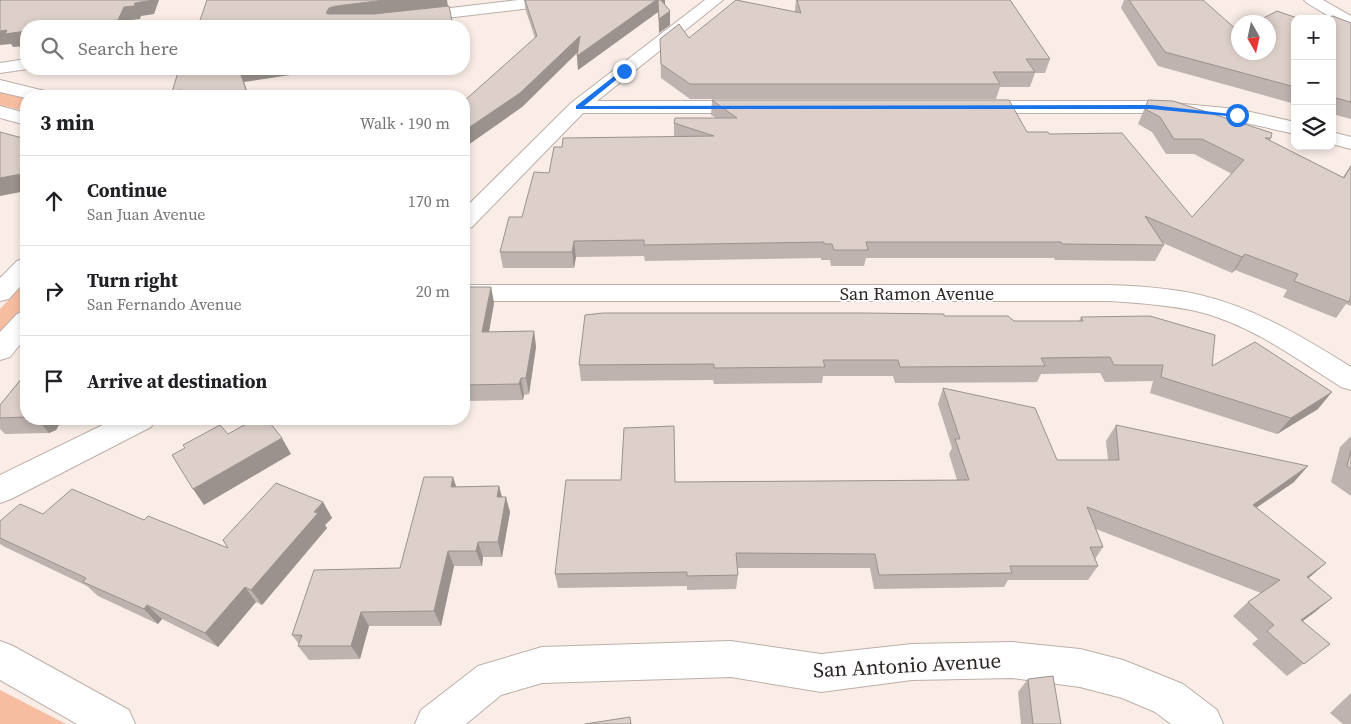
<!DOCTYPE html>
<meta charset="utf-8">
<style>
body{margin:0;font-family:"Source Serif 4",serif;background:#f6f6f6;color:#202124}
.controls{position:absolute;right:15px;top:15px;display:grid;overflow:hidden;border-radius:10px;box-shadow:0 2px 8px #0003}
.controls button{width:45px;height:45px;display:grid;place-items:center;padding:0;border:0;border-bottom:1px solid #e0e0e0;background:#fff;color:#202124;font:25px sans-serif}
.compass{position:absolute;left:1231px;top:15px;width:45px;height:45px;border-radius:50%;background:#fff;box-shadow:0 2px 8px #0003;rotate:171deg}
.stop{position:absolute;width:15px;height:15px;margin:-11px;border:4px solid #1a73e8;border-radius:50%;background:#fff}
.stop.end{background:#1a73e8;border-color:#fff;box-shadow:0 1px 5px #0008}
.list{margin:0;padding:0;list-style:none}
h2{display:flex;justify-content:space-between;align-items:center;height:65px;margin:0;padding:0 20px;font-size:21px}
h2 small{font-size:16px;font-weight:400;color:#757577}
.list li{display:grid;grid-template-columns:32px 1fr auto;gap:15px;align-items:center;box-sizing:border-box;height:90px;padding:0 20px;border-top:1px solid #e0e0e0}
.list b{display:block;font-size:19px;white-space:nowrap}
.list p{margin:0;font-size:16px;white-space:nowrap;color:#757577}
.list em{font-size:16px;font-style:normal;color:#757577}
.icon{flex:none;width:28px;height:28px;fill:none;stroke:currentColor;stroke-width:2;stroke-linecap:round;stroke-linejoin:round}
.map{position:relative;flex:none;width:1351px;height:724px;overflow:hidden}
.search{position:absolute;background:#fff;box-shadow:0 2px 8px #0003;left:20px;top:20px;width:450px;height:55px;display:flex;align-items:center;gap:12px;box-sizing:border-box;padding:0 18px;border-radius:20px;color:#757577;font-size:19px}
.panel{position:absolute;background:#fff;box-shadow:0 2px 8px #0003;left:20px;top:90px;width:450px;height:335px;border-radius:20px}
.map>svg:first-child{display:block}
</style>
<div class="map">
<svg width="1351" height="724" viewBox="0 0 1351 724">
<rect width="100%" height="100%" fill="#faede7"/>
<g fill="#f7bda1">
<path d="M0 92 26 98V111L0 105Z"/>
<path d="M26 281V309L0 339V309Z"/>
<path d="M0 690 66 724H0Z"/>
</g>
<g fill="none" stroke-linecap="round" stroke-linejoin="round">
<defs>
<g id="street">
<path d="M518 0H565L562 3 557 5 378 26H332L334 23 340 21Z"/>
<path d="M705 0H723L597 101H748L755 103 758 107 755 111 748 113H583L472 227 464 229V209L571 103Z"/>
<path d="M1304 0H1323L1351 16V28L1345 26 1307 3Z"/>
<path d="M26 59V69H28L0 73V63Z"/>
<path d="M976 101H1151L1237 109 1295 122V134L1237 121 1151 113H976L969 111 966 107 969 103Z"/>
<path d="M1332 132 1351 137V149L1332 144Z"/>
<path d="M464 285H1109C1139 286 1170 288 1200 295 1255 308 1303 337 1351 367V390L1341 387C1297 359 1251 325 1200 312 1170 305 1139 303 1109 301H464Z"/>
<path d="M115 419H156L151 427 11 499 0 503V475Z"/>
<path d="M731 641 821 654 912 644 1012 642 1080 649 1123 660 1183 684 1217 710 1223 724H1171L1155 712 1122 698 1080 687 1012 678 912 680 821 692 731 677 542 683 501 695 466 724H415L421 710 478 666 542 647Z"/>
</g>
<g id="secondary">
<path d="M0 80 49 92 51 96H26V98L0 92Z"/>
<path d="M0 106 26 113V125L0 118Z"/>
<path d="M26 258V280L9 299 0 301V278L17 261Z"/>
<path d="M26 311V337L10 357 0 360V332L17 314Z"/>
<path d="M0 641 13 646 129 710 135 724H77L0 680Z"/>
</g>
</defs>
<use href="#street" stroke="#bcafa9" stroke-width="2"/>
<use href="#secondary" stroke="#bcafa9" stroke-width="2"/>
<use href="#street" fill="#fff" fill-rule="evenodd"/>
<use href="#secondary" fill="#fff" fill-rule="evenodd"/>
</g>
<g fill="#beb3ae">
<path d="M524 0 665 6 670 25 659 33 658 12 578 70 577 53 522 107 468 145 470 154 464 160V101L535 38 526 11Z"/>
<path d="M796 0H1010L1050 59 1045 73H1035L1030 87H1000L996 99H690L661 78 660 39 689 38 795 12V10Z"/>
<path d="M1124 0H1129L1238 52 1295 19V104L1158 66 1121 8Z"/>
<path d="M1332 19 1351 23V119L1332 114Z"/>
<path d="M424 69H462V70L437 72Z"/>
<path d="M712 100 1049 134 1192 217 1232 174 1194 154H1166L1152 132 1138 124 1148 100 1271 138 1270 141 1343 177 1351 165V306L1346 304 1336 318 1283 297 1287 290 1235 270 1232 273 1163 243 1164 245 1155 261 1055 260 1054 258H866L864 266H831L830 260H821V258L645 261 644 256 576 257 574 268H503L500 252 549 173 562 147 674 137V123L716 118 711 115Z"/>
<path d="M491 287 494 303 489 332 534 331 536 347 529 394 524 395 523 400 464 401V292Z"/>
<path d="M944 316 1014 321H1079L1081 317 1212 366 1318 409 1277 434 1150 393 1153 381 1105 382 1100 373 1041 374 1037 382 895 383 893 376H823L822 383 714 384 713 380 581 381 579 365Z"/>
<path d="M26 373V419H72L59 425 56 430 49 433 5 434 0 429V405Z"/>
<path d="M943 388 1057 460H1108L1106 441 1116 425 1294 482 1257 507 1309 578 1315 612 1302 621 1330 644 1287 676 1252 644 1258 639 1233 616 1248 602 1261 593 1096 529 1103 547 1095 559 1098 566 1088 580H1008L1004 587 874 589 870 568H737L738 575 736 589 687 590V586L558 588 555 574 675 482 957 480 949 454 952 448 938 404Z"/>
<path d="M355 419H414V420H356Z"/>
<path d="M1351 436V496L1331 482 1340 447Z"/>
<path d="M499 486 502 497 510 512 502 557H483L482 566H454L441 626H369L360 659 309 660 298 646 299 644 292 635 400 568 456 487Z"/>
<path d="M323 502 332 518 325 525 327 528 262 605 256 602 218 647 162 619 158 624 98 596 87 586 5 547 0 544V521L43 514 144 520 228 548Z"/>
<path d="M1028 679 1061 724H1021L1018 692Z"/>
<path d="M1351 693V724H1343L1330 713Z"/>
</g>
<g fill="#9b928d">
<path d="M149 0H159L154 14 141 16 140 19 131 20 128 26H68L135 3Z"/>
<path d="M385 0H447L448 6 333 21 326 13 329 8 336 6Z"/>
<path d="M656 0H658V12L578 70 577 56Z"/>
<path d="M659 0H665V7Z"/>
<path d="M670 11V25L659 33V19Z"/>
<path d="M7 30 26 31V46L13 47 11 44 0 45V31Z"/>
<path d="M580 36 581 49 522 107 468 145 470 154 464 160V131Z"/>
<path d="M239 69H330L244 82 249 96H248Z"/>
<path d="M337 69H355L338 71Z"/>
<path d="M181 90 184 96H174L172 92Z"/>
<path d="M26 173V191L0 196V178Z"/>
<path d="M574 241 576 257 574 268 572 252Z"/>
<path d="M1245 254 1235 270 1232 273 1242 257Z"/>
<path d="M491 287 494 303 486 348 482 332Z"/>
<path d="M534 331 536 347 529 394 526 378Z"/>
<path d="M521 378 524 395 523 400 519 384Z"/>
<path d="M1332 392 1318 409 1277 434 1291 418Z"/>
<path d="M37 419H72L59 425 56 430 49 433Z"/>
<path d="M345 419H352L346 422Z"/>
<path d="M282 438 291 454 204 505 193 489Z"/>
<path d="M1308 466 1294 482 1240 519 1253 505Z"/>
<path d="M453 477 458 492 451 487Z"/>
<path d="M499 486 503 502 497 497Z"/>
<path d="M506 497 510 512 502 557 498 542Z"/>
<path d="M323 502 332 518 325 525 327 528 262 605 251 590Z"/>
<path d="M478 542 483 557 482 566 476 551Z"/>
<path d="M448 551 454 566 441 626 434 611Z"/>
<path d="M1326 563 1310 577 1291 591 1307 577Z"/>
<path d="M245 587 256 602 218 647 205 633Z"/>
<path d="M1332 598 1315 612 1285 634 1301 620Z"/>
<path d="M147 605 162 619 158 624 144 609Z"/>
<path d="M361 612 369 626 360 659 351 646Z"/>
</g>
<g fill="#ddd0ca" stroke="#9b928d">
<path d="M1 0H149L148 1 135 3 134 6 124 7 118 20 68 26H26V31L5 34 7 30 0 31V1Z"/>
<path d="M207 0H385L336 6 329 8 326 13 328 14H374L449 6 453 26H198Z"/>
<path d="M525 0H656L577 56 580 36 520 93 464 131V101L537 36Z"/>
<path d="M658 0H661L670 11 659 19Z"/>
<path d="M736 0 801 13 797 0H1010L1050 59H1026L1035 72H993L1000 84H690L661 64 660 39 679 24 689 38Z"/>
<path d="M1129 0H1203L1238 31V52H1268V22H1256L1277 11 1300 19H1295V87L1165 52Z"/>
<path d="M1333 16 1351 23V102L1332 97V19H1317Z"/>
<path d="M179 69H239L248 96H182L181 90 172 92Z"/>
<path d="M712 100H1009L1027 132H1048L1049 134 1122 133 1192 217 1244 160 1202 139H1174L1160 117 1145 109 1148 100 1173 101 1272 133 1271 138H1265L1344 178 1351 166V296L1349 302 1294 281 1298 274 1245 254 1242 257 1145 216 1164 245 1062 244 1061 242H866L868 250H834L832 244H824V242L644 245V240L574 241 572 252H500L509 217H522L534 172 549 173 554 147H562L563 138 714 136 674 123 675 118H737Z"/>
<path d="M0 132 26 139V173L0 178Z"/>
<path d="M465 287H491L482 332 534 331 526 378H521L519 384 464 385V292Z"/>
<path d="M603 313H864L944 314V316H1008L1014 321H1083L1081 317 1150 316 1215 335 1212 366 1255 342 1332 392 1291 418 1161 377 1163 365H1114L1110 357 1041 358 1045 366 900 367 898 360H823L825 367 714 368V364L579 365 585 315Z"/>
<path d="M26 373V417L0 418V405Z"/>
<path d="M943 388 1035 408 1057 460H1119L1116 425 1308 466 1253 505 1326 563 1307 577 1332 598 1301 620 1330 644 1304 664 1267 631 1274 625 1248 602 1280 580 1087 507 1103 547H1090L1098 566H1010L1012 573 879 575 875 554 736 553 738 575 687 576V572L555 574 566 480H621L624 428 674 426 675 482 969 480 955 439H960Z"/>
<path d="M255 419H267L282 438 193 489 172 455 185 448 183 445 220 425 228 434Z"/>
<path d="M1351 450V469L1347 466Z"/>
<path d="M424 477H453L451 487 499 486 497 497H506L498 542H478L476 551H448L434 611 361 612 351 646H298L302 635H292L314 570 400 568Z"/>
<path d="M276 483 323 502 314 512 318 513 251 590 245 587 205 633 147 605 144 609 83 582 86 578 0 538V521L20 504 43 514 72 489 144 520 148 516 228 548 223 540Z"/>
<path d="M1053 676 1061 724H1033L1028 679Z"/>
<path d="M630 717 631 724H585Z"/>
</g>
<path fill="#1a73e8" d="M622 70 627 71 584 106 1151 105 1240 115 1237 117 1151 109H576V106Z"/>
<g text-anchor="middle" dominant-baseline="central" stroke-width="4" stroke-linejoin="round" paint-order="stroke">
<g font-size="18" fill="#2c2725" stroke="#fdfdfd">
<text x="917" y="293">San Ramon Avenue</text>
</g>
<g font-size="21" fill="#2c2725" stroke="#fdfdfd">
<text transform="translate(907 665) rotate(-3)">San Antonio Avenue</text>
</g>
</g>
</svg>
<div class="controls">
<button>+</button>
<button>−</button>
<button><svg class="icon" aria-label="layers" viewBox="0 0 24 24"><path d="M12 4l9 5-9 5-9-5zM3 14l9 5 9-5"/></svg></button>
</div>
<svg class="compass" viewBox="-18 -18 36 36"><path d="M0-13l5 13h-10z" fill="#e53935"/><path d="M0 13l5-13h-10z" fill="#757577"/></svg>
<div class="stop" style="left:1237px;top:115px"></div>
<div class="stop end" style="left:624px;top:71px"></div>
<div class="search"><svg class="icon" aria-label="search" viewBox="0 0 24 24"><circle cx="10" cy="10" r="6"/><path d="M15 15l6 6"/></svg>Search here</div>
<section class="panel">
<h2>3 min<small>Walk · 190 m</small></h2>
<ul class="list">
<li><svg class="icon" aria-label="ahead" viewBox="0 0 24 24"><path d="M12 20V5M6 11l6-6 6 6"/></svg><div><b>Continue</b><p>San Juan Avenue</p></div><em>170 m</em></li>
<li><svg class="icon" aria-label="right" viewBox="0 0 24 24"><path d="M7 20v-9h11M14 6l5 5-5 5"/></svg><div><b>Turn right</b><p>San Fernando Avenue</p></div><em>20 m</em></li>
<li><svg class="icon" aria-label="arrive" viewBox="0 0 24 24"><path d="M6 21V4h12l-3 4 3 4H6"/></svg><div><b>Arrive at destination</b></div></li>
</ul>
</section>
</div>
